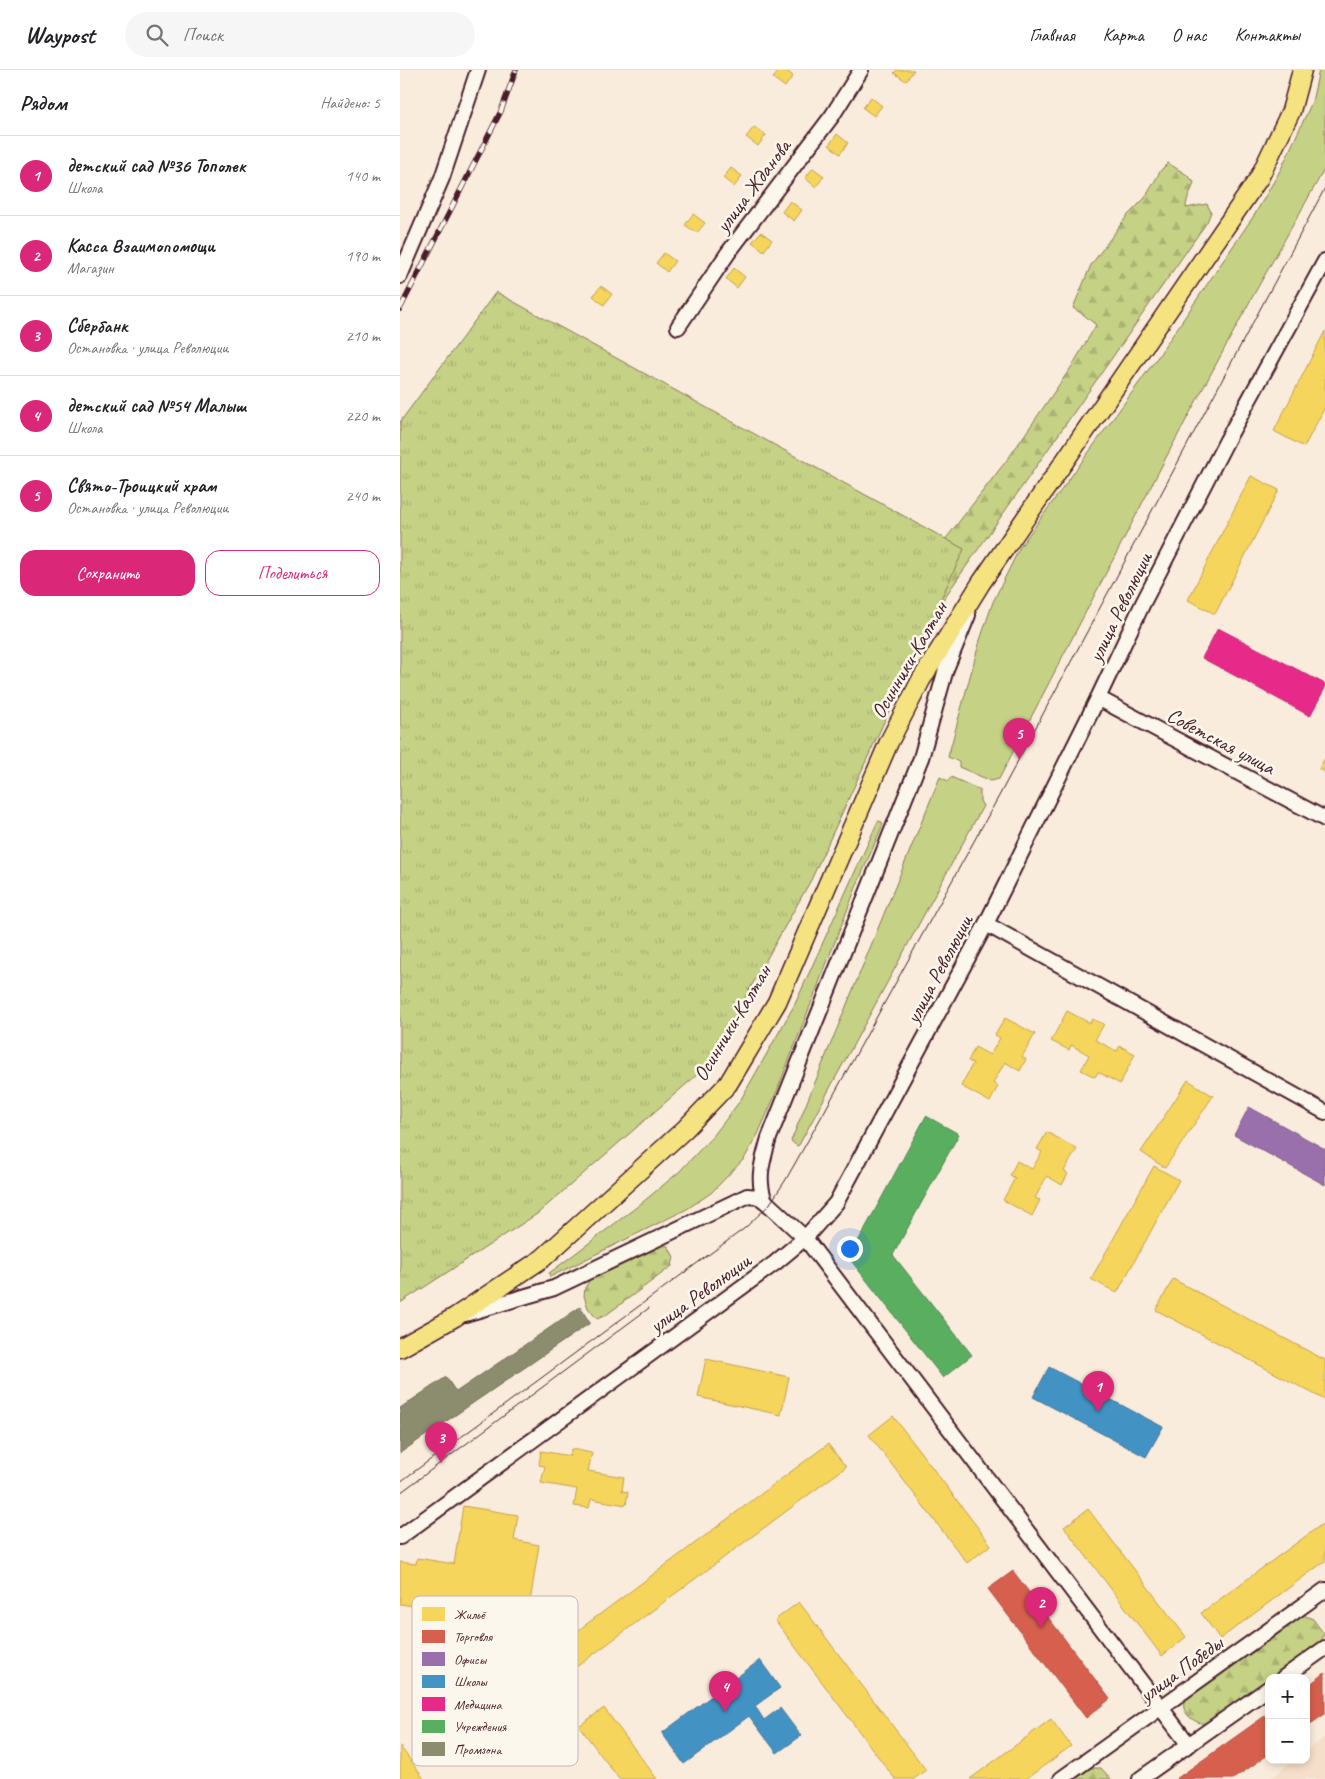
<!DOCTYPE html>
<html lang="ru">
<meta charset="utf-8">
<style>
body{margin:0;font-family:Caveat,sans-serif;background:#f6f6f6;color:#202124}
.controls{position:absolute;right:15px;bottom:15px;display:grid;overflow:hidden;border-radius:10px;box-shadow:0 2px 8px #0003}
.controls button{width:45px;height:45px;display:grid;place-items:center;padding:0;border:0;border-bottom:1px solid #e0e0e0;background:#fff;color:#202124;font:25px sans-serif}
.you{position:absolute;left:449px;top:1178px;width:18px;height:18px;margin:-12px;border:4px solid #fff;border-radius:50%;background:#1a73e8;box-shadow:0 0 0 8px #1a73e833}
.badge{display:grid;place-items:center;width:32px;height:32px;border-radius:50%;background:#db2777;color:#fff;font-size:16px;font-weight:700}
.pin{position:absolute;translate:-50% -41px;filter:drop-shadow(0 1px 2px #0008)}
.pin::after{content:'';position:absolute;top:26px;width:18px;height:15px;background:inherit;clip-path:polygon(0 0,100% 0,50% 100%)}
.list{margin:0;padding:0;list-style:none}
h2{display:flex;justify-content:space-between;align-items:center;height:65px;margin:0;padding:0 20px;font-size:21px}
h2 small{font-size:16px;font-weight:400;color:#757577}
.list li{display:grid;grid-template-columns:32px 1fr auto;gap:15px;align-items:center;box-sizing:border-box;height:80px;padding:0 20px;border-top:1px solid #e0e0e0}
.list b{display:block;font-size:19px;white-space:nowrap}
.list p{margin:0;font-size:16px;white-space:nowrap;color:#757577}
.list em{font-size:16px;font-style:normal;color:#757577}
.actions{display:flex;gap:10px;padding:15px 20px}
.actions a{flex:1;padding:11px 0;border:1px solid #db2777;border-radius:15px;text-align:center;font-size:18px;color:#db2777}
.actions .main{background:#db2777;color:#fff}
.icon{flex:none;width:28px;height:28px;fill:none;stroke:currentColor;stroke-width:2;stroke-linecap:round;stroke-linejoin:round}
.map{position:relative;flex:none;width:925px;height:1709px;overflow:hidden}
header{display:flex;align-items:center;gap:30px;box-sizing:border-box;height:70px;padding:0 25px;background:#fff;border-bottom:1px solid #e0e0e0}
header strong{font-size:24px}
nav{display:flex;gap:28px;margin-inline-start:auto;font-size:18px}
.search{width:350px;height:45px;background:#f6f6f6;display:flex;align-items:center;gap:12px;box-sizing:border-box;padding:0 18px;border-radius:28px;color:#757577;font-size:19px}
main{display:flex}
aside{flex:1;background:#fff}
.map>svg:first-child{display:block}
</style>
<header>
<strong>Waypost</strong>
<div class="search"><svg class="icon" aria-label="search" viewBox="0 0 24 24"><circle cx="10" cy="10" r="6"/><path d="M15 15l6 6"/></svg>Поиск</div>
<nav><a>Главная</a><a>Карта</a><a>О нас</a><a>Контакты</a></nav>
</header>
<main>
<aside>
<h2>Рядом<small>Найдено: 5</small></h2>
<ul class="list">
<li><span class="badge">1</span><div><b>детский сад №36 Тополек</b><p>Школа</p></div><em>140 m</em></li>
<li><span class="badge">2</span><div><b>Касса Взаимопомощи</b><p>Магазин</p></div><em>190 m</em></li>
<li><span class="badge">3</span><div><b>Сбербанк</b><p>Остановка · улица Революции</p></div><em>210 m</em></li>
<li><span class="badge">4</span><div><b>детский сад №54 Малыш</b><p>Школа</p></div><em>220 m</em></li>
<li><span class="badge">5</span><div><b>Свято-Троицкий храм</b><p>Остановка · улица Революции</p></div><em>240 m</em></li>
</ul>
<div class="actions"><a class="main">Сохранить</a><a>Поделиться</a></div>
</aside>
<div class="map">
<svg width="925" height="1709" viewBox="0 0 925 1709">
<defs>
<pattern id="forest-firs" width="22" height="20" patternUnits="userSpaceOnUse" patternTransform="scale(1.25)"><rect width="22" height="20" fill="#c5d185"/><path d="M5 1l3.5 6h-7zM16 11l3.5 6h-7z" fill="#abb373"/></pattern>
<pattern id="park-tufts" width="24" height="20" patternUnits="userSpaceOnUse" patternTransform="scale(1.25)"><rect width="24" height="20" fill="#c5d185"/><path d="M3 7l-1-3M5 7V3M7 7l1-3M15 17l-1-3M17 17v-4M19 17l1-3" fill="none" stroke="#abb373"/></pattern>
</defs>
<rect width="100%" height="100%" fill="#f9ecdd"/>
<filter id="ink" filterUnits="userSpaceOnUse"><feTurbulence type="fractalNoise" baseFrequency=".02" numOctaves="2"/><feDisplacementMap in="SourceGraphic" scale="10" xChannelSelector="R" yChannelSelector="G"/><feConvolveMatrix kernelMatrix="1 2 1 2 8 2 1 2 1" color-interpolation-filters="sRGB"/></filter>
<g filter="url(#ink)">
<path fill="#f6dfca" d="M925 1667V1709H869L894 1690H906V1681Z"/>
<g fill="#c5d185" stroke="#887858">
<path d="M919 0H925V98L849 233 771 378 599 709 591 711 559 697V692L548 687 580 570 593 532 620 477 757 288 855 144 881 99 912 32Z"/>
<path d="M540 707 548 711 551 707 580 720V731L583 736 399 1075 397 1076 391 1071Z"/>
<path d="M478 751 482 752 483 754 457 815 377 1021 358 1064 344 1089 311 1123 287 1139 150 1207 149 1203 152 1201 238 1136 279 1102 314 1065 340 1031 395 934Z"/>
</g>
<g fill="url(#forest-firs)" stroke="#887858">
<path d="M768 93 787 105 794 112C792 121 786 128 786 138L807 134 811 142 807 152 484 614 527 493 610 386 672 296 696 255 684 245 673 238 691 195 727 146 745 128 761 100Z"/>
<path d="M254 1175 268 1176 274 1187 272 1196 206 1245 197 1249 188 1238 184 1226 185 1218 193 1204Z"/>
<path d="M903 1545 913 1549 924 1564 919 1577 873 1608H869V1611L805 1654C791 1652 778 1640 786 1626L895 1547Z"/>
<path d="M691 1698H701L711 1709H670L679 1702Z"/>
</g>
<path fill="url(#park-tufts)" stroke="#887858" d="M96 222 564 479 411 810 306 997 137 1144 0 1233V352Z"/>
<g fill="#f6d55c" stroke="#c29e4d">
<path d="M380 0H385L393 6 385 17 373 8Z"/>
<path d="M497 0H514L506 11 494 3Z"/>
<path d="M471 27 482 36 474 46 463 38Z"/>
<path d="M354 57 366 65 358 76 346 67Z"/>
<path d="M437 64 448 73 440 84 429 75Z"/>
<path d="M331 98 342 106 334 117 323 108Z"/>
<path d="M413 98 424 106 416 117 405 108Z"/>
<path d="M390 131 402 140 394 151 382 142Z"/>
<path d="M293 144 305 153 297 163 285 155Z"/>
<path d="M361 162 372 170 364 181 352 172Z"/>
<path d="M264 183 275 191 267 202 256 193Z"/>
<path d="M334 198 345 207 337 218 326 209Z"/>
<path d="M201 216 212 224 204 235 193 226Z"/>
<path d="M925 261V337L904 377 874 361Z"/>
<path d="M851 406 879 420 815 544 788 530Z"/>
<path d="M925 688V702L919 699Z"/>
<path d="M667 941 690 953 692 949 704 954 695 970 717 981 720 976 735 984 720 1014 698 1002 695 1007 681 1000 689 985 671 975 669 980 651 971Z"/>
<path d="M605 948 635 964 622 987 626 989 620 1001 605 992 593 1013 598 1016 590 1032 561 1016 573 993 568 991 575 977 590 985 600 968 595 965Z"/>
<path d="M788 1010 813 1026 765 1098 741 1082Z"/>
<path d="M647 1062 677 1079 664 1101 668 1104 662 1115 647 1106 635 1128 640 1130 632 1146 603 1130 615 1108 610 1105 617 1091 632 1099 642 1082 637 1079Z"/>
<path d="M754 1096 779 1110 717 1223 691 1209Z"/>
<path d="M773 1209 925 1290V1330L756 1240Z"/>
<path d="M306 1289 389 1307 381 1345 298 1327Z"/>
<path d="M493 1346 591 1475 567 1493 469 1365Z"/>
<path d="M428 1374 446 1397 59 1684 42 1662Z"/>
<path d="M171 1379 192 1383 188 1401 224 1407 222 1421 228 1422 226 1435 191 1429 189 1438 174 1436 177 1419 141 1413 145 1396 139 1395 141 1381 170 1386Z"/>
<path d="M63 1436 118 1445 114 1470 139 1475 130 1532 118 1530 116 1544 77 1537 74 1555 18 1546 20 1537 0 1534V1492L16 1494 17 1488 54 1494Z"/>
<path d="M688 1439 786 1567 762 1586 664 1457Z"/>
<path d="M925 1452V1491L820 1569 801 1543Z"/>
<path d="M399 1532 526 1700 514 1709H495L375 1550Z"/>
<path d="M204 1638 257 1709H219L179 1656Z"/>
<path d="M651 1649 671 1676 626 1709H570Z"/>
<path d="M0 1676 24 1709H0Z"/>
</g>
<g fill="#d6604d" stroke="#ac4c43">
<path d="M613 1501 710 1629 686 1648 588 1519Z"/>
<path d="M925 1603V1644L906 1657V1617Z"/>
<path d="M869 1643V1684L833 1709H776Z"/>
</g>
<path fill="#9970ab" stroke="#815885" d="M849 1037 925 1079V1115L834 1065Z"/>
<g fill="#4393c3" stroke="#457095">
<path d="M649 1297 763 1357 746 1387 633 1327Z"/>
<path d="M360 1590 380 1618 355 1636 364 1650 380 1638 401 1666 377 1683 349 1646 284 1694 262 1663Z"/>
</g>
<path fill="#e7298a" stroke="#b8266e" d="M818 558 925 614V618L910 646 802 588Z"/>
<path fill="#5aae61" stroke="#558351" d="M526 1046 559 1064 493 1185 572 1285 543 1308 449 1188Z"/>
<path fill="#8c8c6e" stroke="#786b5a" d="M180 1237 190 1253 0 1383V1338L46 1307 56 1322Z"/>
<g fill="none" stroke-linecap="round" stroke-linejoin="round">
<defs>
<g id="minor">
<path d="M0 206 42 108 78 0"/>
<path d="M278 257 328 183 432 46 461 0"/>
<path d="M698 628 925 749"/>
<path d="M586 854 925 1042"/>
<path d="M365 1131 405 1168 789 1675"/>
<path d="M65 1244 154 1218 347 1126 359 1127 365 1131C356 1108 363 1090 369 1068L521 688 546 599 568 545"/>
<path d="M0 1467 375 1193 405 1168 436 1133 586 854 698 628 743 533 827 370 925 191"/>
<path d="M883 1608 925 1578"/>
<path d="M661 1709 925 1520"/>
<path d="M740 1709 869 1618"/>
</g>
<path id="major" d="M0 1278 55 1247 143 1188 285 1059 328 1014 377 932 489 672 521 610 581 513 859 108 891 41 902 0"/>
</defs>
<use href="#minor" stroke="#4a1f2b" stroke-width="18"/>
<use href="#major" stroke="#4a1f2b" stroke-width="21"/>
<use href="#minor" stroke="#fbf7ec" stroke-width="14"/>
<use href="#major" stroke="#f5e382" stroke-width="18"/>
<g stroke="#4a1f2b" stroke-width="1">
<path d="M0 1412 345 1158 369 1135 385 1111 423 1044 599 726 925 118"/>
<path d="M0 1423 249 1238"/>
</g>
<defs>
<path id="rail" d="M0 239 101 41 116 0"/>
</defs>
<use href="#rail" stroke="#4a1f2b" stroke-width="5.5"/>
<use href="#rail" stroke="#fbf7ec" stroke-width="4" stroke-dasharray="11" stroke-linecap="butt"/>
</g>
</g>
<g text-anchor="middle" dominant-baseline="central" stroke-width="5" stroke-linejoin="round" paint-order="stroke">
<g font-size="21" fill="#4a1f2b" stroke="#fbf7ec">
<text transform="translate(353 116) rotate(-53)">улица Жданова</text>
<text transform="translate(720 537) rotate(-64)">улица Революции</text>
<text transform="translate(509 590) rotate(-60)">Осинники-Калтан</text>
<text transform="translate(821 671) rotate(28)">Советская улица</text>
<text transform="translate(539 899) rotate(-62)">улица Революции</text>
<text transform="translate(332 953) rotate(-59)">Осинники-Калтан</text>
<text transform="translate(300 1223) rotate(-36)">улица Революции</text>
<text transform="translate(781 1599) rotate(-36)">улица Победы</text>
</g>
</g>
<rect x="12" y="1526" width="166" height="170" rx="8" fill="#fbf7ec" stroke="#c6b6b2" stroke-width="1"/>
<rect x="22" y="1537" width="23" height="14" fill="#f6d55c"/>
<rect x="22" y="1560" width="23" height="13" fill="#d6604d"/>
<rect x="22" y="1582" width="23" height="14" fill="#9970ab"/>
<rect x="22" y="1605" width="23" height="13" fill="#4393c3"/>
<rect x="22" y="1627" width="23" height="14" fill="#e7298a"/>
<rect x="22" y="1650" width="23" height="13" fill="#5aae61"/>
<rect x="22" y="1672" width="23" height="14" fill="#8c8c6e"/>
<g font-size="14" fill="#4a1f2b">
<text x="54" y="1549">Жильё</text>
<text x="54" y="1571">Торговля</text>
<text x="54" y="1594">Офисы</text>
<text x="54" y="1616">Школы</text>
<text x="54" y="1639">Медицина</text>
<text x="54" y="1661">Учреждения</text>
<text x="54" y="1684">Промзона</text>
</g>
</svg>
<div class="controls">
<button>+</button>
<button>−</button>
</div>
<div class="you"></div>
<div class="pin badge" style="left:698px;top:1342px">1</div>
<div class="pin badge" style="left:641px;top:1558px">2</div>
<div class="pin badge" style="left:41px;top:1393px">3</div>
<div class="pin badge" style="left:325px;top:1642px">4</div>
<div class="pin badge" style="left:619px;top:689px">5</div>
</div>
</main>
